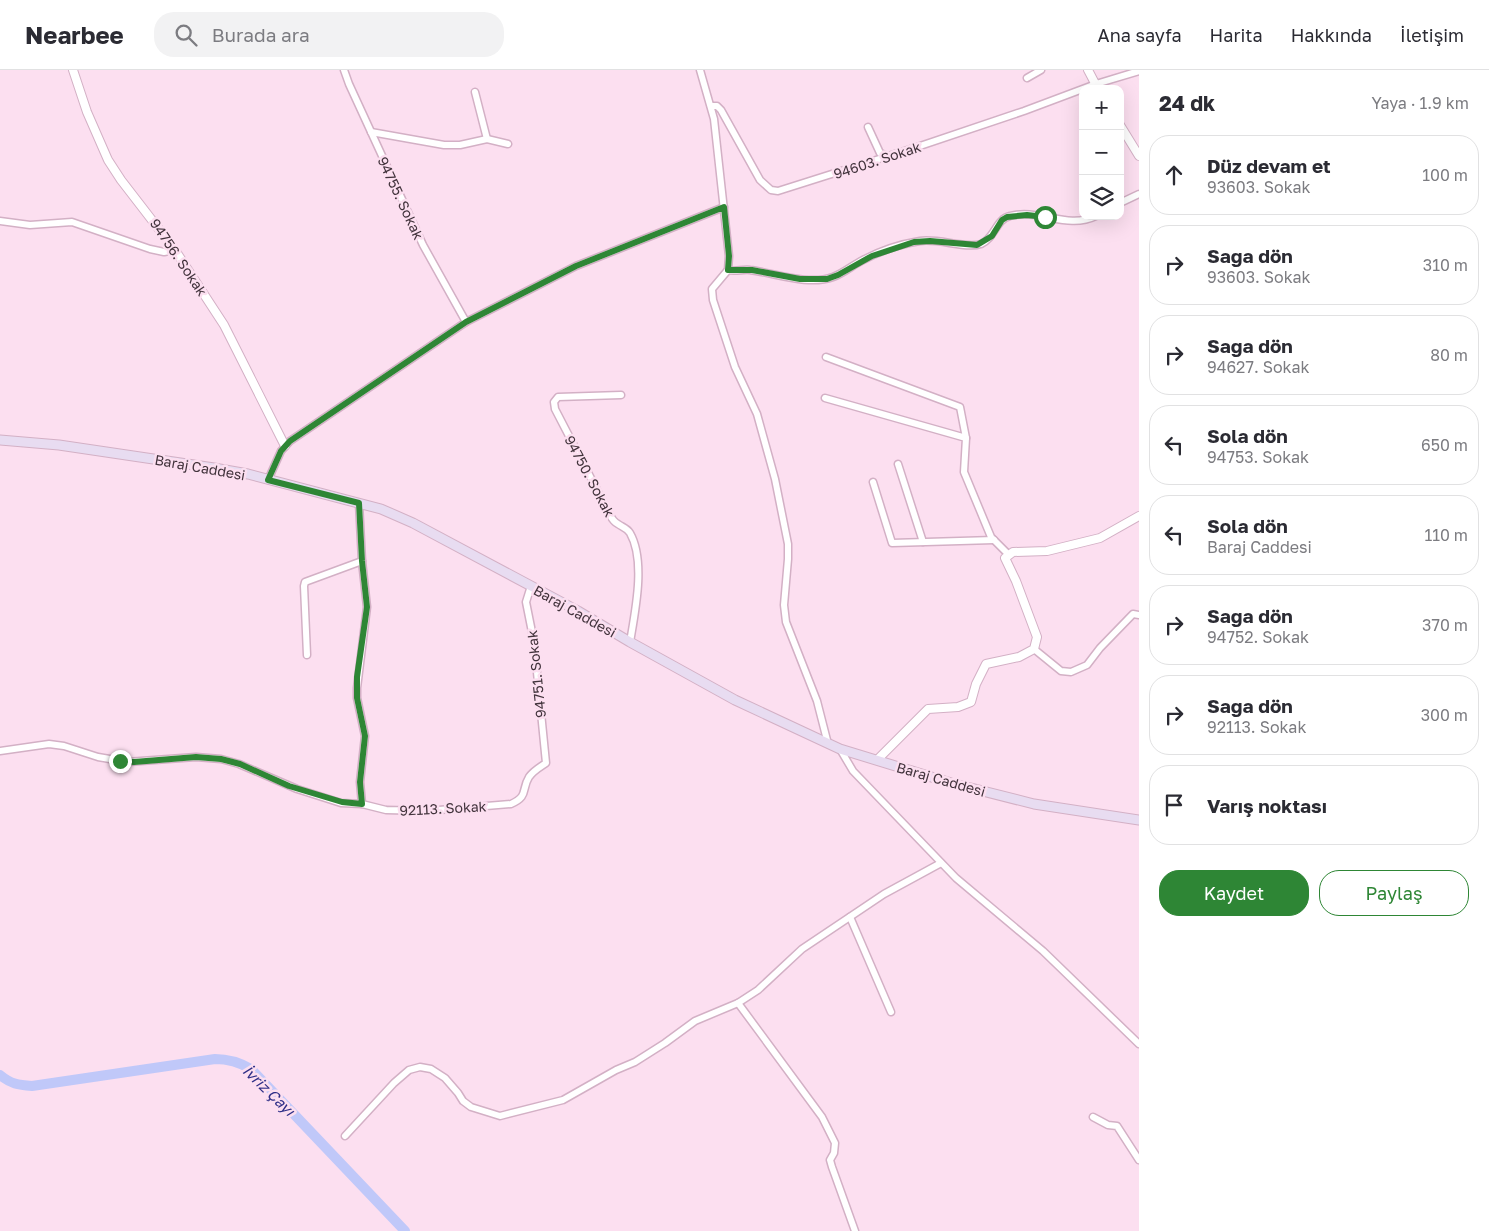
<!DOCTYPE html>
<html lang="tr">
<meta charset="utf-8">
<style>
body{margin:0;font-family:"Golos Text",sans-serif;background:#f2f2f3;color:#2b2b33}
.controls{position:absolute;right:15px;top:15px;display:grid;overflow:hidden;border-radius:10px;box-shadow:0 5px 20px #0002}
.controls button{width:45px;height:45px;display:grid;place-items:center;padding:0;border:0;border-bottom:1px solid #e1e1e2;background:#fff;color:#2b2b33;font:25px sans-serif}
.stop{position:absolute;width:15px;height:15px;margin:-11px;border:4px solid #2e8635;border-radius:50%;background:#fff}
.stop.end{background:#2e8635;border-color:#fff;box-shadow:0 1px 5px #0008}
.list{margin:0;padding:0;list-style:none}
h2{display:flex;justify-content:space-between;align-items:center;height:65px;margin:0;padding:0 20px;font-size:21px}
h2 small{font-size:16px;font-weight:400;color:#7c7c81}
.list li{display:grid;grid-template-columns:32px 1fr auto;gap:15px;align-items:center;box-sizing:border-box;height:80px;margin:0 10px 10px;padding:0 10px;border:1px solid #e1e1e2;border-radius:20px}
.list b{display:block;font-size:19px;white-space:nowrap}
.list p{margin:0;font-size:16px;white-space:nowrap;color:#7c7c81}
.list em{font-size:16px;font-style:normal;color:#7c7c81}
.actions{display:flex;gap:10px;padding:15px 20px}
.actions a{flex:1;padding:11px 0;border:1px solid #2e8635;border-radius:20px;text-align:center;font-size:18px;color:#2e8635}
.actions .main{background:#2e8635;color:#fff}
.icon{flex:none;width:28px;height:28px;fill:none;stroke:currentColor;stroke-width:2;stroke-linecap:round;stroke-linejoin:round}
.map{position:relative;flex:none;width:1139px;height:1161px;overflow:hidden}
header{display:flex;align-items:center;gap:30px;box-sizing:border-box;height:70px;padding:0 25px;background:#fff;border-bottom:1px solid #e1e1e2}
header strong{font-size:24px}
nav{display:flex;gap:28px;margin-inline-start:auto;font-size:18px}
.search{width:350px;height:45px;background:#f2f2f3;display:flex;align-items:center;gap:12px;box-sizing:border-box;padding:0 18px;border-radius:20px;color:#7c7c81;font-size:19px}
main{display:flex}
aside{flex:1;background:#fff}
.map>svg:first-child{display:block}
</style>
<header>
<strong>Nearbee</strong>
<div class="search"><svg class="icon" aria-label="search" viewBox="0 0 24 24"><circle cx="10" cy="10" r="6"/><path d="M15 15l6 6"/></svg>Burada ara</div>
<nav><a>Ana sayfa</a><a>Harita</a><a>Hakkında</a><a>İletişim</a></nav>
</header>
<main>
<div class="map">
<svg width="1139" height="1161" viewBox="0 0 1139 1161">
<rect width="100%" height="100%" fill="#fcdff0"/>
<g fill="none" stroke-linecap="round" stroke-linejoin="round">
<path stroke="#c0c8f9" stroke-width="10" d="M0 1005C11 1014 18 1015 32 1016L215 989C229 989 239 992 251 999L405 1161"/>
<defs>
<g id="minor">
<path d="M344 0 349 14 423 175 466 252"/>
<path d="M700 0 714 49 729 186 728 200"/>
<path d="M1027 8 1041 0"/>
<path d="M475 22 487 69"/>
<path d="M711 36H717L721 40 760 110 771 120 778 121 917 77 1024 41 1096 14 1139 1"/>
<path d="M868 57 880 83 887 86"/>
<path d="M371 62 444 75H460L487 69 508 74"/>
<path d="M1120 133 1139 124"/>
<path d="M0 151 30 155 72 152 150 179 164 182 175 180"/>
<path d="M728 200 712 219 713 230 735 297 757 344 775 409 788 474V489L784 535 786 552 817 631 828 674"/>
<path d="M728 200C735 202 743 199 750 200 775 203 808 216 833 207 844 203 853 195 863 190 880 181 901 174 920 171 938 168 966 179 981 174 995 168 996 149 1010 146 1039 138 1067 160 1096 146"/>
<path d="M826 287 960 337 966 368"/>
<path d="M621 325 558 327 554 332 555 339 610 445C612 449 614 452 618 454 622 457 627 458 630 463 646 491 635 542 630 572"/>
<path d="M825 328 966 368 964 402 991 467 1009 485"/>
<path d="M898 394 923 472"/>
<path d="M268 410 281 381 290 371 466 252 576 196 724 137"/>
<path d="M873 412 892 473 994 470"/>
<path d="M359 433 362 491 367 537 357 618V628L365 666 360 712 362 734"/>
<path d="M1034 579 1061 601 1071 602 1087 595 1100 578 1133 544 1139 545"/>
<path d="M307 585 304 516 305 512 362 491"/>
<path d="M840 679 853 701 956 808 1043 881 1139 974"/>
<path d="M0 681 49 674 64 676 98 687 127 692 196 687 221 689 239 694 297 719 341 733 362 734 386 740 427 741 511 734C529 726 521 720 529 707 533 701 540 697 546 693L534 572 526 532 531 516"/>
<path d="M850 847 891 942"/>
<path d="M738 933 822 1047 835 1073 834 1083 830 1090 832 1097 855 1161"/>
<path d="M1093 1047 1108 1055 1117 1056 1139 1090"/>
<path d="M345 1066 394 1013 409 1000 420 997 431 999 445 1008 458 1023 463 1031 471 1037 500 1046 563 1030 616 1000 635 992 665 973 695 951 738 933 758 920 802 879 884 824 941 793"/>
</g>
<g id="tertiary">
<path d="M73 0 87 42 108 90 121 110 175 180 224 255 285 376"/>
<path d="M1088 0 1098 19"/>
<path d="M1120 55 1139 86"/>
<path d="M877 690 928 639 958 637 971 632 976 614 986 594 1019 587 1034 579 1037 567 1016 511 1005 488 1013 482 1047 481 1100 468 1139 446"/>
</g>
<path id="secondary" d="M0 370 59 375 214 398 248 404 381 439 413 453 578 541 630 572 735 630 840 679 951 713 1034 734 1139 750"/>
</defs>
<use href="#minor" stroke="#d3b0c5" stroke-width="9"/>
<use href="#tertiary" stroke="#d3b0c5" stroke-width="10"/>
<use href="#secondary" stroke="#d3b0c5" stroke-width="11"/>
<use href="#minor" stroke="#fff" stroke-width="6"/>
<use href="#tertiary" stroke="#fff" stroke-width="8"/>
<use href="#secondary" stroke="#e8dcf1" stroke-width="9"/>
</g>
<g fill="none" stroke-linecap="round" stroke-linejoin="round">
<path stroke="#2e8635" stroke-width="6" d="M120 691 134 692 196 687 221 689 240 694 289 716 342 732 362 734 360 712 365 666 357 628V607L367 537 362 491 359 433 268 410 281 381 290 371 466 252 576 196 724 137 729 186 728 200H752L800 209H827L838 205 872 186 914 172 930 171 977 175 992 166 1002 150 1007 147 1027 145 1045 147"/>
</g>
<g text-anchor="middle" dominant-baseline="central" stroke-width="5" stroke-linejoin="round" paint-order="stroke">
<g font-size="14" fill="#42333c" stroke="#fcdff0">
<text transform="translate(877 90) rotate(-18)">94603. Sokak</text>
<text transform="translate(401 128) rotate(65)">94755. Sokak</text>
<text transform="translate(179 187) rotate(56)">94756. Sokak</text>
<text transform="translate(200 397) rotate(10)">Baraj Caddesi</text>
<text transform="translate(590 406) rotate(62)">94750. Sokak</text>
<text transform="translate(575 541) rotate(29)">Baraj Caddesi</text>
<text transform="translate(536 604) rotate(-96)">94751. Sokak</text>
<text transform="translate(941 709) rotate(16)">Baraj Caddesi</text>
<text transform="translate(443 738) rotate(-3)">92113. Sokak</text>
</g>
<g font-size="15" font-style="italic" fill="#2f2f87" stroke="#fcdff0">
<text transform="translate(269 1020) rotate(44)">İvriz Çayı</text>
</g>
</g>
</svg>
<div class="controls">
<button>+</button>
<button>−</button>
<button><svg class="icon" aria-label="layers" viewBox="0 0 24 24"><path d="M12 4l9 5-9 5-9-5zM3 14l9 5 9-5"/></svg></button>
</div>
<div class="stop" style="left:1045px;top:147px"></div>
<div class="stop end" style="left:120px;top:691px"></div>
</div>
<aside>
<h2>24 dk<small>Yaya · 1.9 km</small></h2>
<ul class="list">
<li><svg class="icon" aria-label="ahead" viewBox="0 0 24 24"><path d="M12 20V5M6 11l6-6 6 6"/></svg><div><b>Düz devam et</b><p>93603. Sokak</p></div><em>100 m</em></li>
<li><svg class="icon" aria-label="right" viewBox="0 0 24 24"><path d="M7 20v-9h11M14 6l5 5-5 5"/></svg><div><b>Sağa dön</b><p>93603. Sokak</p></div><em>310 m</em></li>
<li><svg class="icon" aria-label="right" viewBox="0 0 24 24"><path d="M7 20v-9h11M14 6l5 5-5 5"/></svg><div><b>Sağa dön</b><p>94627. Sokak</p></div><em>80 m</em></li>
<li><svg class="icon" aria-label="left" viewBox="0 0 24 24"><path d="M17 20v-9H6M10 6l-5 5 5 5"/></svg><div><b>Sola dön</b><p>94753. Sokak</p></div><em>650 m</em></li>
<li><svg class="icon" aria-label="left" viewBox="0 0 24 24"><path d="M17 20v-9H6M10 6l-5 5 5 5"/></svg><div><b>Sola dön</b><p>Baraj Caddesi</p></div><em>110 m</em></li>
<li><svg class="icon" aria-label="right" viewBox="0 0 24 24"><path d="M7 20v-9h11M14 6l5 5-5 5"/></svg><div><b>Sağa dön</b><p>94752. Sokak</p></div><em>370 m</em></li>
<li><svg class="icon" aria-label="right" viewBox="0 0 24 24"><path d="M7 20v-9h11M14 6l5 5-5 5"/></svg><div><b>Sağa dön</b><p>92113. Sokak</p></div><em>300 m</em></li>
<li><svg class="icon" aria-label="arrive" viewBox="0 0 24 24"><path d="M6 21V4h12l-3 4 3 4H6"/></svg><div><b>Varış noktası</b></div></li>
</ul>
<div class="actions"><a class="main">Kaydet</a><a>Paylaş</a></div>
</aside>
</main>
